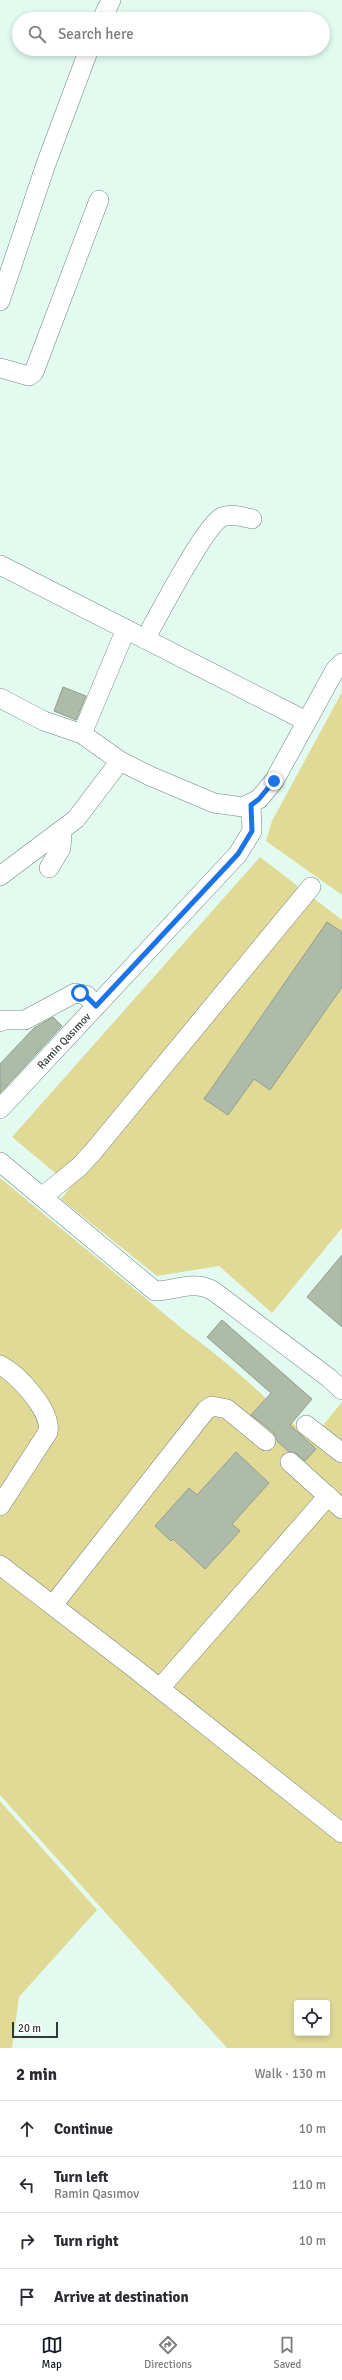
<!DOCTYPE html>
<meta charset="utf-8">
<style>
body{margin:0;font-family:Signika,sans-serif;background:#f7f7f7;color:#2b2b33}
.controls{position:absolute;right:12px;bottom:12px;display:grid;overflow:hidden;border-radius:4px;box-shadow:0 2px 6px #0003}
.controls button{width:36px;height:36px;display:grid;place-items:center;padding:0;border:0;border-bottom:1px solid #e1e1e2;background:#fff;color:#2b2b33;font:20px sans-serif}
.scale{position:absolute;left:12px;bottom:10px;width:46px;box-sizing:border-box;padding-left:4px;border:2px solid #313a36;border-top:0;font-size:11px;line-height:14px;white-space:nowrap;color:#313a36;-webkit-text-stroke:3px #fff;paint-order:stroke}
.stop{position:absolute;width:12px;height:12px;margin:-9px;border:3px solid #1a73e8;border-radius:50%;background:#fff}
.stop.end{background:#1a73e8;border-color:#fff;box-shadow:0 1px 4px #0008}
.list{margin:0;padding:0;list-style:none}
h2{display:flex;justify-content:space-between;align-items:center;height:52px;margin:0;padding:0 16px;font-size:17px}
h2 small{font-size:13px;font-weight:400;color:#7c7c81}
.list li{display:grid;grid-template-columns:26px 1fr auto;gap:12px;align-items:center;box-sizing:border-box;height:56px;padding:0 16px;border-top:1px solid #e1e1e2}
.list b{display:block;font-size:15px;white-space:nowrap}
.list p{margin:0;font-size:13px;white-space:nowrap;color:#7c7c81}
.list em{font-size:13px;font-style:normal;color:#7c7c81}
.icon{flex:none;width:22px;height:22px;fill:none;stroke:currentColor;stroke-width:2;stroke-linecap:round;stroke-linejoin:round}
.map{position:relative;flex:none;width:342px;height:2048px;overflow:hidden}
.search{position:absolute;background:#fff;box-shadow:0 2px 6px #0003;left:12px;right:12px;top:12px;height:44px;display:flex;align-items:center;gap:10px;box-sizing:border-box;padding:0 14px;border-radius:22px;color:#7c7c81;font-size:15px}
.sheet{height:276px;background:#fff}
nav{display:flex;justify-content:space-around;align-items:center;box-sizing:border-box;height:56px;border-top:1px solid #e1e1e2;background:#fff;font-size:11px;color:#7c7c81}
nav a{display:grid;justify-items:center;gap:2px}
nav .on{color:#111827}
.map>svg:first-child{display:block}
</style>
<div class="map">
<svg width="342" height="2048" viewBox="0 0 342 2048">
<rect width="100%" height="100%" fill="#e2faf0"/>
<g fill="#e1da97" fill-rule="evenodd">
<path d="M342 692V895L266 841 272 821Z"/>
<path d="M260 857 342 920V1228L272 1313 219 1266 157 1276 61 1199 71 1186 12 1137Z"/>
<path d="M0 1178 185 1331C230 1363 270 1402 311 1440L342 1402V2048H227L0 1795ZM297 2003H327V2033H297Z"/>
<path d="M0 1801 97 1910 19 1997 12 2048H0Z"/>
</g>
<g fill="#afbba9" stroke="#939f8d">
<path d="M63 687 86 696 76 720 54 711Z"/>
<path d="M327 922 342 932V987L270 1090 254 1079 228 1115 204 1099Z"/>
<path d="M53 1017 62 1026 0 1093V1064L34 1028Z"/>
<path d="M342 1255V1327L307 1297Z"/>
<path d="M222 1320 312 1399 290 1425 316 1449 305 1461 297 1454 288 1451 277 1441 273 1432 251 1415 271 1393 207 1337Z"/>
<path d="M236 1452 269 1483 232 1524 240 1531 205 1569 173 1539 171 1541 155 1526 189 1488 197 1495Z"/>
</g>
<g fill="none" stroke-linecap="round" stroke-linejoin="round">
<defs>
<g id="minor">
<path d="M102 19 111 0"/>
<path d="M0 301 46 164 89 49"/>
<path d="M0 368 29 376 34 372 99 200"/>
<path d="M0 565 306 721"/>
<path d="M145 639C158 617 204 526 222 517 231 513 243 517 252 519"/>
<path d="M0 698 44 721 82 734 120 761 150 776 214 803 243 807 259 799 274 781 335 670 342 663"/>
<path d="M82 734 126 629"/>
<path d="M49 868 61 848 62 832"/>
<path d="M0 876 76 819 120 761"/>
<path d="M0 1022 3 1020H25L75 993 86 995 96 1006"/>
<path d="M0 1109 238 854 252 831 251 805"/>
<path d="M0 1162 155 1291C176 1291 191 1280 212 1290L329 1378 342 1390"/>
<path d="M42 1197 79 1167 92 1153 311 887"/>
<path d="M0 1365C18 1374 52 1411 48 1432L0 1506"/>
<path d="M306 1425 342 1453"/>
<path d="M290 1462 342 1509"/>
<path d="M0 1565 134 1668 342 1833"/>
<path d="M53 1605 206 1410 212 1406 227 1409 266 1441"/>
<path d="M160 1688 328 1496"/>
</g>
</defs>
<use href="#minor" stroke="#71867d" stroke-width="20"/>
<use href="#minor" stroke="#fff" stroke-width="19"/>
</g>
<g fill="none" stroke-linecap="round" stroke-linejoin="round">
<path stroke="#1a73e8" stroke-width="5" d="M80 993 86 996 96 1006 238 854 252 831 251 805 259 799 274 781"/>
</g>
<g text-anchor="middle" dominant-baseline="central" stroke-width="3" stroke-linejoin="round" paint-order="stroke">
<g font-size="11" fill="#313a36" stroke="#fff">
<text transform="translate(64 1041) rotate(-47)">Ramin Qasımov</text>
</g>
</g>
</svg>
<div class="controls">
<button><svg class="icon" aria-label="locate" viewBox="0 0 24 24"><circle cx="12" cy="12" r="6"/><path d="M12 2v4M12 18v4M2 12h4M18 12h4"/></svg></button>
</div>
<div class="scale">20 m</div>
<div class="stop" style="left:80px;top:993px"></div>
<div class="stop end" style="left:274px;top:781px"></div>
<div class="search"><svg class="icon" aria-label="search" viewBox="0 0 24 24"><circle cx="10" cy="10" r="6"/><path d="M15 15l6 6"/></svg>Search here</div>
</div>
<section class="sheet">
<h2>2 min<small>Walk · 130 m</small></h2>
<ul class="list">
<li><svg class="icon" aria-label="ahead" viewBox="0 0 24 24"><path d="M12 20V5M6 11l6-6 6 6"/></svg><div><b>Continue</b></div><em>10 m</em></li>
<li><svg class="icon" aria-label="left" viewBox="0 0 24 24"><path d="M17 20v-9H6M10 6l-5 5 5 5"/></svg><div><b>Turn left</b><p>Ramin Qasımov</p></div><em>110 m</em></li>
<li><svg class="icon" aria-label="right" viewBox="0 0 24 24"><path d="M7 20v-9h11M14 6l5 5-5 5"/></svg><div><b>Turn right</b></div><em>10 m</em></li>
<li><svg class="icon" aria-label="arrive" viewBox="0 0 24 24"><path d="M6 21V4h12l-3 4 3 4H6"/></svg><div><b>Arrive at destination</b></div></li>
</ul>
</section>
<nav>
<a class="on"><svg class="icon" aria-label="map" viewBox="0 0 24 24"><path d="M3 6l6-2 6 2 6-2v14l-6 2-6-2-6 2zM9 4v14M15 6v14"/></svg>Map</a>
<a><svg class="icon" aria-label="directions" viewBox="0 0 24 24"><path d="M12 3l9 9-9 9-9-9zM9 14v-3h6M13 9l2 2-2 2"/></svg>Directions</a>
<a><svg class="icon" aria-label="saved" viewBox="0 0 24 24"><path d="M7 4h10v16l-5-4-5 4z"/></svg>Saved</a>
</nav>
